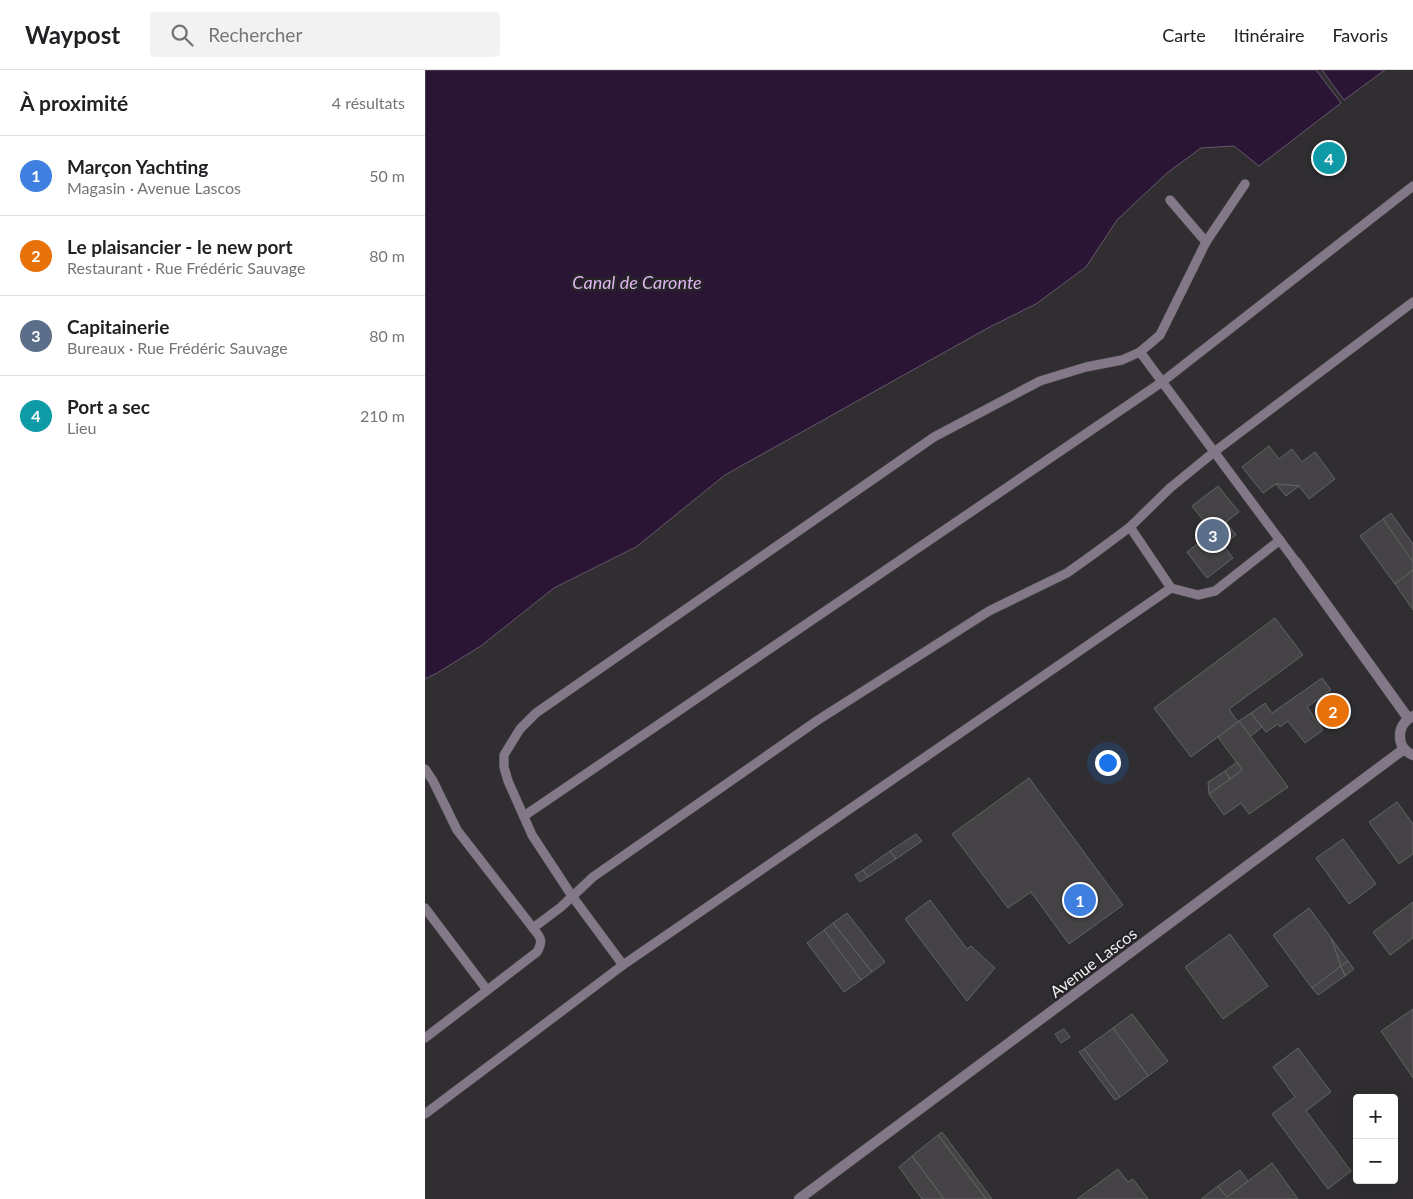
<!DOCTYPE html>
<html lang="fr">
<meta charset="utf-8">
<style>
body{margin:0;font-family:Lato,sans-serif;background:#f2f2f2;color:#202124}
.controls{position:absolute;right:15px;bottom:15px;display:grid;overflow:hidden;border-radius:5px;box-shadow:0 5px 20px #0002}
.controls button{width:45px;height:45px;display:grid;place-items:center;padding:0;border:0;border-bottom:1px solid #e0e0e0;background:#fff;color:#202124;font:25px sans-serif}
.you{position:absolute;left:682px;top:692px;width:18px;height:18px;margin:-12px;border:4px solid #fff;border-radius:50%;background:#1a73e8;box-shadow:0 0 0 8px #1a73e833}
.badge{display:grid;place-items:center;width:32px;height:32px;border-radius:50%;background:#4d6f36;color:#fff;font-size:16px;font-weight:700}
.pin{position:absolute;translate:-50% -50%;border:2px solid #fff;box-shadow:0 1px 5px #0006}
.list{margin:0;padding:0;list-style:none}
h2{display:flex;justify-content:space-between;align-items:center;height:65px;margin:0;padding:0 20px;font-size:21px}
h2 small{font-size:16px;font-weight:400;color:#757577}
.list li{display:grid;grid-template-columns:32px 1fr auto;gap:15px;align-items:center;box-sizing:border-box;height:80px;padding:0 20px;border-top:1px solid #e0e0e0}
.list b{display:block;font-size:19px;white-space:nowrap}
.list p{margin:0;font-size:16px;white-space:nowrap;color:#757577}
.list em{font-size:16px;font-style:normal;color:#757577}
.icon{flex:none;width:28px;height:28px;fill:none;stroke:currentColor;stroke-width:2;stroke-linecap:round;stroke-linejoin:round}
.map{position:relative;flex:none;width:988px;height:1129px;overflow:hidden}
header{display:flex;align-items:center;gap:30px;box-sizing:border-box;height:70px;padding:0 25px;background:#fff;border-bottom:1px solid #e0e0e0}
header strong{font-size:24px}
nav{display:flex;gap:28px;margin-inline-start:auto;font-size:18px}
.search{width:350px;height:45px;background:#f2f2f2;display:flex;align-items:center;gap:12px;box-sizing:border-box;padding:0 18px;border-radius:5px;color:#757577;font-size:19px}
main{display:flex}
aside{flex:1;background:#fff}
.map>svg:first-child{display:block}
</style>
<header>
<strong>Waypost</strong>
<div class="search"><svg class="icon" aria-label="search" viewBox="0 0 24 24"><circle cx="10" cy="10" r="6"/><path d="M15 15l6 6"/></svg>Rechercher</div>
<nav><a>Carte</a><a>Itinéraire</a><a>Favoris</a></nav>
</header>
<main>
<aside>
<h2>À proximité<small>4 résultats</small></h2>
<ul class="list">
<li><span class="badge" style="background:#3f7fe0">1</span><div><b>Marçon Yachting</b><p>Magasin · Avenue Lascos</p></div><em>50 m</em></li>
<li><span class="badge" style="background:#e8710a">2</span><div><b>Le plaisancier - le new port</b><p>Restaurant · Rue Frédéric Sauvage</p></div><em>80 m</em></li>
<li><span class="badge" style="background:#5c6f8a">3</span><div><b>Capitainerie</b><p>Bureaux · Rue Frédéric Sauvage</p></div><em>80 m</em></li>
<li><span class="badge" style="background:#0f9aa8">4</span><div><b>Port a sec</b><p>Lieu</p></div><em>210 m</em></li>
</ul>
</aside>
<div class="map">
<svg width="988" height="1129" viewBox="0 0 988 1129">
<rect width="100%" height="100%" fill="#302e31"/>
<g fill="#2a1634" stroke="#66586d">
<path d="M0 0H891L916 33 834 96 809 76 776 78 742 103 692 150 661 197 611 234 561 259 300 405 211 477 129 518 56 576 12 603 0 609Z"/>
<path d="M897 0H960L919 30Z"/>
</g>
<g fill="#454345" stroke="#646365">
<path d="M844 376 854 389 867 379 877 392 890 382 910 409 884 429 874 416 851 414 838 423 817 397Z"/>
<path d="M851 414 874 416 861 426Z"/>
<path d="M793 416 814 442 801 452 798 475 808 488 782 508 762 482 771 475H774L776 464 773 460 776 457 778 450 767 436Z"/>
<path d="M966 443 988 474V492L958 449Z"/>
<path d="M958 449 988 492V500L970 514 935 466Z"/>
<path d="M801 452 811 465 798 475Z"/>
<path d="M988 500V540L970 514Z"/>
<path d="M850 548 878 585 804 639 813 652 766 687 729 638Z"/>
<path d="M897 608 906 620 882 637 898 660 880 673 863 651 855 657 853 654 841 662 826 643 840 633 847 643Z"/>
<path d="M826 643 837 657 825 667 814 651Z"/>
<path d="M814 651 863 717 824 744 816 733 799 745 784 724 817 700 793 667Z"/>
<path d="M812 692 817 700 805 709 800 701Z"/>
<path d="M800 701 805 709 784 724 783 712Z"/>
<path d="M604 708 698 835 644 874 606 822 583 838 527 764Z"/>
<path d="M972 732 988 754V784L974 794 944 752Z"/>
<path d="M491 764 497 771 471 789 465 781Z"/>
<path d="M918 769 951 814 924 834 891 788Z"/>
<path d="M465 781 471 789 443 807 438 800Z"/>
<path d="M438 800 443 807 435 812 430 805Z"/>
<path d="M505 830 542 879 546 876 570 898 542 931 480 849Z"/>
<path d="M988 832V868L965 885 948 862Z"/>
<path d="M884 838 906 868 916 896 887 918 848 865Z"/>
<path d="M422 843 460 892 447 902 408 853Z"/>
<path d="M408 853 447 902 436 910 399 860Z"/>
<path d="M399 860 436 910 419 922 382 873Z"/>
<path d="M805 864 843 916 798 949 760 897Z"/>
<path d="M906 868 923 891 916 896Z"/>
<path d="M923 891 929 899 920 906 916 896Z"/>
<path d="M916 896 920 906 893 925 887 918Z"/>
<path d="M988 939V1008L956 961Z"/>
<path d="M707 944 743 991 723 1006 688 958Z"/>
<path d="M688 958 723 1006 695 1027 659 979Z"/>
<path d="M639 959 645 967 636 973 630 964Z"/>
<path d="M873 978 906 1022 881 1041 926 1101 903 1119 847 1044 870 1027 848 997Z"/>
<path d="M659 979 695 1027 690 1030 654 982Z"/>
<path d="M517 1062 567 1129H561L513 1065Z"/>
<path d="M513 1065 561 1129H519L487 1086Z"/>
<path d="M487 1086 516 1125 519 1129H497L474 1097Z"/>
<path d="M847 1093 873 1129H776L793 1116 802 1127Z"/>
<path d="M693 1099 703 1112 708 1109 723 1129H652Z"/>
<path d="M815 1100 823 1111 802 1127 793 1116Z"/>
</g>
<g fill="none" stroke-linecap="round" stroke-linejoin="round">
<defs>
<g id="service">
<path d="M745 130 781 172 735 265 715 282 871 492"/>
<path d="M781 172 820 114"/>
<path d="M746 518 773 525 790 521 855 470"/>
<path d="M0 699 8 711 32 760 108 858C115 867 119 870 112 882L0 968"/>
<path d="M99 746 737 312 988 116"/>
<path d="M0 838 62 920"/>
<path d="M108 858 136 837 168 807 393 650 564 541 642 503 670 483 705 457 745 418 789 382 988 232"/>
<path d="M198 895 147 826 107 765 83 711 79 697V685L95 659 111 643 509 367 615 311 661 297 697 290 715 282"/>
<path d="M0 1044 198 895 746 518 705 457"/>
</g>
<g id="minor">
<path d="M871 492 983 648"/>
<path d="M988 646C971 654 970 678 988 685"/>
<path d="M374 1129 979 679"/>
</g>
</defs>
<use href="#service" stroke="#4b494c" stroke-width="10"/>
<use href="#minor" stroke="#4b494c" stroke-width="11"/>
<use href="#service" stroke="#837888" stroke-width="9"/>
<use href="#minor" stroke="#837888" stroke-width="10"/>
</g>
<g text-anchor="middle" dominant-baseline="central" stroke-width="5" stroke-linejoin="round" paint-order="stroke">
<g font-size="16" fill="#f2f1f3" stroke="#262427">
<text transform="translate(668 892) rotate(-37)">Avenue Lascos</text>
</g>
<g font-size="18" font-style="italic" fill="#dcb5ef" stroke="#262427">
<text x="212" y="212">Canal de Caronte</text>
</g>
</g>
</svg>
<div class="controls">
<button>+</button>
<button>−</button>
</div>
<div class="you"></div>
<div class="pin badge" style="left:655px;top:830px;background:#3f7fe0">1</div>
<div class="pin badge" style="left:908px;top:641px;background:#e8710a">2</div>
<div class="pin badge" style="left:788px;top:465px;background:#5c6f8a">3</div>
<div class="pin badge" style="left:904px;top:88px;background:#0f9aa8">4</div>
</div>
</main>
